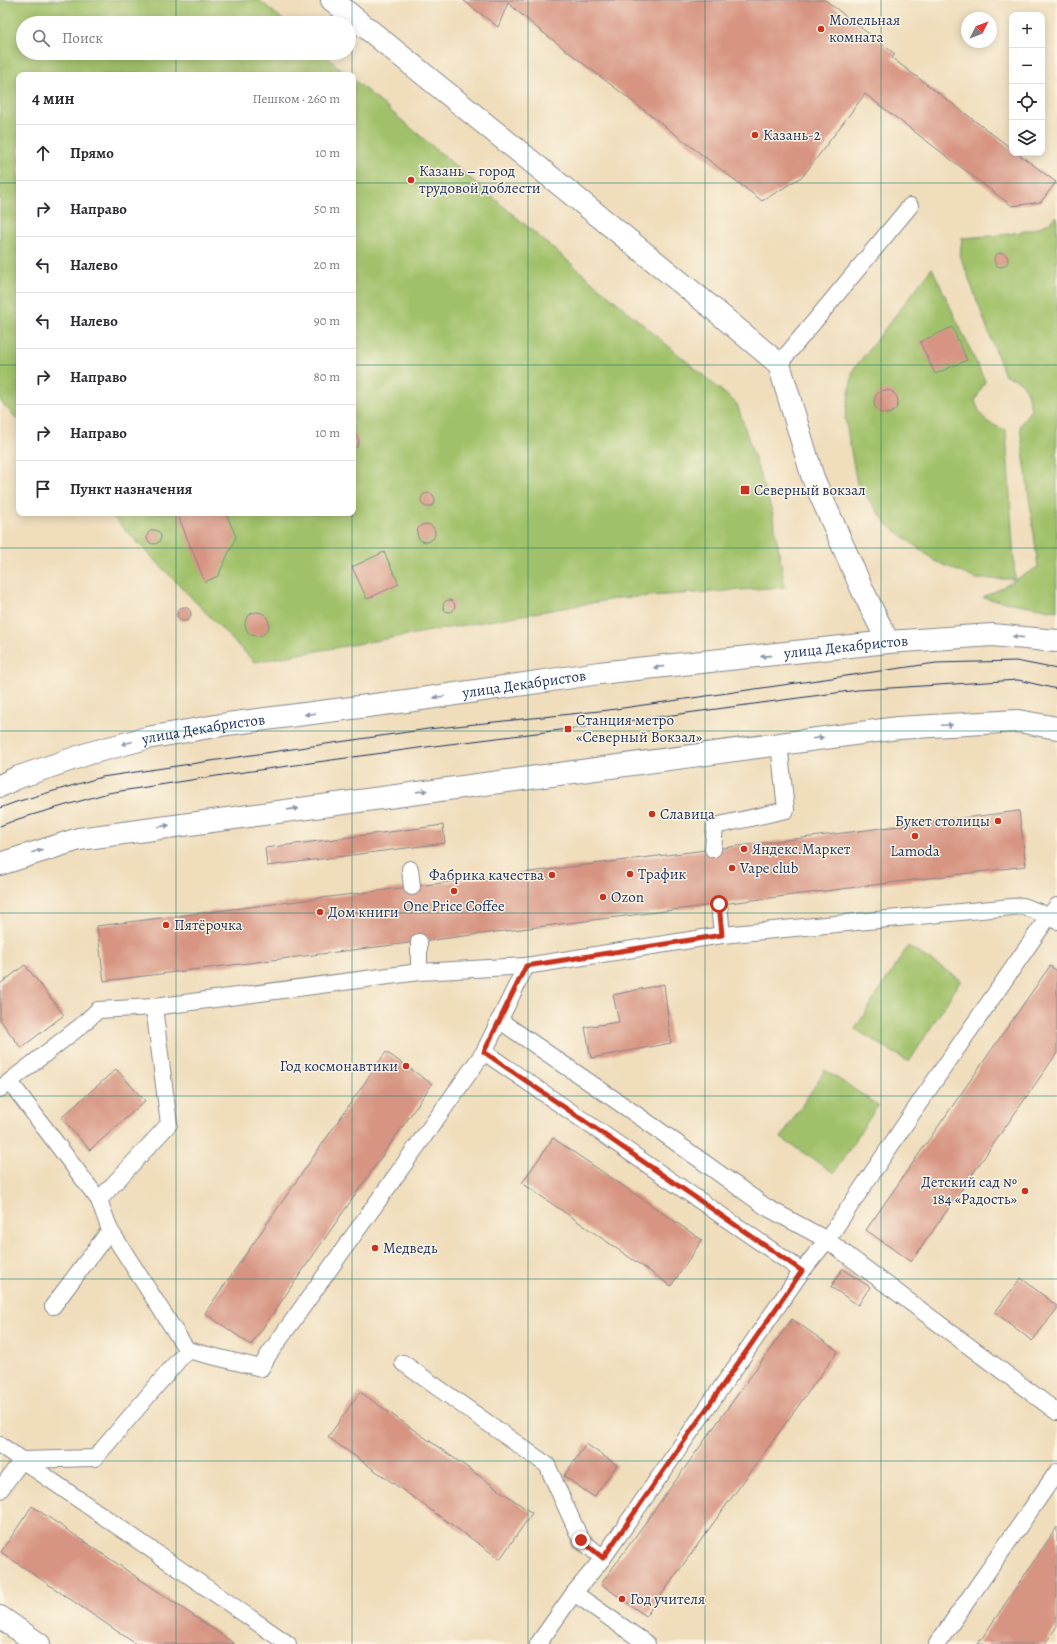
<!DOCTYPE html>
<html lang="ru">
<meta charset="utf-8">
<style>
body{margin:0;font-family:Alegreya,serif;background:#f7f7f7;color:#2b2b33}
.controls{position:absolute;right:12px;top:12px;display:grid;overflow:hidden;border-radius:8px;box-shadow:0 2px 10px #0003}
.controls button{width:36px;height:36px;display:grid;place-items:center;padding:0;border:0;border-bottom:1px solid #e1e1e2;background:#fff;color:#2b2b33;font:20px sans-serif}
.compass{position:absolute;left:961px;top:12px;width:36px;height:36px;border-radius:50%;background:#fff;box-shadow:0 2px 10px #0003;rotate:48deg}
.stop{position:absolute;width:12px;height:12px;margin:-9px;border:3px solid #c8321e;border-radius:50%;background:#fff}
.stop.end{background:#c8321e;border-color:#fff;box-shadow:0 1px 4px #0008}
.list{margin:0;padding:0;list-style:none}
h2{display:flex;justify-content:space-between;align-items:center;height:52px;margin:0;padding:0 16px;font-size:17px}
h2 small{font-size:13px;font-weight:400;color:#7c7c81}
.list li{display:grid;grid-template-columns:26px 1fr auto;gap:12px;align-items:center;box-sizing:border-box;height:56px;padding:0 16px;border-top:1px solid #e1e1e2}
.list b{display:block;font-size:15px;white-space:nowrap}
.list em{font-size:13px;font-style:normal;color:#7c7c81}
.icon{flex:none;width:22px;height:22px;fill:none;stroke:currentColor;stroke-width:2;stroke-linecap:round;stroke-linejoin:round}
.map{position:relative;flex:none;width:1057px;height:1644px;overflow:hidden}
.search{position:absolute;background:#fff;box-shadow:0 2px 10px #0003;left:16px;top:16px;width:340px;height:44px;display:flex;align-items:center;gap:10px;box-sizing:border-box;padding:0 14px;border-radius:22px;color:#7c7c81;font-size:15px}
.panel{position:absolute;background:#fff;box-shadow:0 2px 10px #0003;left:16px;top:72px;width:340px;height:444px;border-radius:8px}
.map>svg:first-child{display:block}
</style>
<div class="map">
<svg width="1057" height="1644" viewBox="0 0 1057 1644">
<rect width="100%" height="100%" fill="#fcf5e5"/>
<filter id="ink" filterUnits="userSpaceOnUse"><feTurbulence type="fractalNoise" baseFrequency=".025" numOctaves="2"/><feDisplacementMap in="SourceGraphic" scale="8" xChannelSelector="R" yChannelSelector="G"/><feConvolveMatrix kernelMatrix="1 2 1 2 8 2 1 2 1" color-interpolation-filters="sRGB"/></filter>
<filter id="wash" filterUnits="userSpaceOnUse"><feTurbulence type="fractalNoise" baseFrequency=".012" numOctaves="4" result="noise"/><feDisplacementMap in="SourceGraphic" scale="16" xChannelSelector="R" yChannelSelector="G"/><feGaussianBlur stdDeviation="0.9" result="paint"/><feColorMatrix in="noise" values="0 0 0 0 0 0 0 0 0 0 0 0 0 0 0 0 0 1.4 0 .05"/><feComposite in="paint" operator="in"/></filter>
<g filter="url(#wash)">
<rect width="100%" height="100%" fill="#efddbb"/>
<g fill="#a0c169" stroke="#5e7864">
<path d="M0 0H259L287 23H23V53H322L348 75H19V421L0 401Z"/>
<path d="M353 79 737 404 772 511 785 587 620 598 254 662 109 513H353Z"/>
<path d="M1057 216V611L983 598 1038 567 1020 426 1031 409C1028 391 1025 379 1005 376L960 255 962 238C986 236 1040 235 1057 216Z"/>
<path d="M932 268 985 381 975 401C983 422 986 422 1006 430L1015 579H976L935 561 887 524 857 484 845 418 853 370Z"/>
<path d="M908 946 961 980 909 1062 855 1029Z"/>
<path d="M825 1070 878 1105 834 1173 781 1138Z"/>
</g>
<g id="blocks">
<g fill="#d79482">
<path d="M463 0H825L895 54 892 58 1012 149V153H1017L1056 182 1041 202 1012 206 865 94 803 176 762 201 536 27 508 3 498 27Z"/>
<circle cx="1001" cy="260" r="7"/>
<path d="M952 327 967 360 935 374 920 342Z"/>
<circle cx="886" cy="402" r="12"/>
<path d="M353 433 356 435 359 441 357 447 353 448Z"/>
<circle cx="428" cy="500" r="7"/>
<path d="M177 513H226L236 537 218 576 205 582Z"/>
<circle cx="426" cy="533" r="9"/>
<circle cx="154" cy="537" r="7"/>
<path d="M384 552 399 584 367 599 352 567Z"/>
<circle cx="449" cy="606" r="6"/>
<circle cx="184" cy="614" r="7"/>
<circle cx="257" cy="624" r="12"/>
<path d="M1019 811 1026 866 104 981 97 926Z"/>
<path d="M443 825 445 843 267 866 265 848Z"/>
<path d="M25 965 64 1015 21 1048 0 1020V984Z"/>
<path d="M1050 966 1057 971V1053L911 1262 866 1230Z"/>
<path d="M664 984 671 1043 591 1058 585 1027 619 1022 613 995Z"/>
<path d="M386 1052 432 1084 251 1345 205 1313Z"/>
<path d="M116 1069 145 1101 90 1150 61 1118Z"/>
<path d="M553 1138 702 1240 671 1286 522 1183Z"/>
<path d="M842 1269 870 1287 858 1305 831 1287Z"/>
<path d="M1021 1278 1057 1306V1309L1032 1341 995 1312Z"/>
<path d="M792 1319 838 1351 646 1616 601 1584Z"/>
<path d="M360 1392 532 1513 500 1559 328 1437Z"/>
<path d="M586 1444 617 1465 594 1497 564 1476Z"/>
<path d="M32 1506 178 1605 235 1644H136L1 1552Z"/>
<path d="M1057 1527V1626L1045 1644H978Z"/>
</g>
</g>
</g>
<g filter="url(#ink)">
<use href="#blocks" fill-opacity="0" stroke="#85868c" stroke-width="1"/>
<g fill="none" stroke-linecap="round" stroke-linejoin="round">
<defs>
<g id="lane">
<path d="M779 364 910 206"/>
<path d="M713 849 715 826 786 810 779 743"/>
<path d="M410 869 412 887"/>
<path d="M719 904 722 935"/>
<path d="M419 942V972"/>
<path d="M499 1020 653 1126 766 1207 827 1240 1057 1412"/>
<path d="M484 1052 802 1271"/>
<path d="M10 1082 99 1200 110 1230 187 1350 261 1368 269 1354 484 1052 526 966"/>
<path d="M0 1089 82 1025 98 1010 154 1007 419 972 526 966 722 935 1023 906 1049 916 1057 906"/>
<path d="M99 1200 169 1124 154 1007"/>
<path d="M53 1306 110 1230"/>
<path d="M403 1363 547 1465 581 1540 603 1558"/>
<path d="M0 1445 288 1644"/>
<path d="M22 1460 95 1458 187 1350"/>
<path d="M0 1490 22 1460"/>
<path d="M574 1593 647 1644"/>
<path d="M538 1644 574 1593 603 1558 802 1271 827 1240 924 1096 1049 916 1057 921"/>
<path d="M937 1644 1057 1472"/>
</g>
<g id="street">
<path d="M332 0 711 307 779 364 813 478 862 589 888 642"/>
<path d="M0 1617 39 1644"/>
</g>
<g id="secondary">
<path id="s1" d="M0 786 16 778 90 753 147 738 227 724 414 700 599 673 888 642 992 635 1057 641"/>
<path d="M0 864 79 839 898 728 1018 721 1057 728"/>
</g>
</defs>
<use href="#lane" stroke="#85868c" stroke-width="18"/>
<use href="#street" stroke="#85868c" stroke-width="24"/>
<use href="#secondary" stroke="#85868c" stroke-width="24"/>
<use href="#lane" stroke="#fff" stroke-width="16"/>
<use href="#street" stroke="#fff" stroke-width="22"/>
<use href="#secondary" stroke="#fff" stroke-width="22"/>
<g stroke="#1b2f5e" stroke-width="1">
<path d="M0 808 16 802 102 777 428 729 609 710 936 663 1016 661 1057 669"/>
<path d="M0 826 18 819 108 793 223 775 426 747 568 729 858 690 1018 680 1057 689"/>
</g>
</g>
<defs><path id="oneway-solid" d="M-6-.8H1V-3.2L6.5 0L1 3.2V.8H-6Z"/></defs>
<g fill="#8d97ae">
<use href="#oneway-solid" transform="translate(1018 637) rotate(-174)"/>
<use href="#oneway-solid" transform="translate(766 656) rotate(174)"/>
<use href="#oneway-solid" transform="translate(659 667) rotate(174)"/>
<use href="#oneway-solid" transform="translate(439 697) rotate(172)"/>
<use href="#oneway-solid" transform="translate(310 714) rotate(173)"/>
<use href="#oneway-solid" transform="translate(947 725) rotate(-3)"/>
<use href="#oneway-solid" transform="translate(818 738) rotate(-7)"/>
<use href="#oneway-solid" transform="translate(127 743) rotate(166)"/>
<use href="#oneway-solid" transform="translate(422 791) rotate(-8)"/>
<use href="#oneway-solid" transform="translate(293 809) rotate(-8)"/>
<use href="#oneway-solid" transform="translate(164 826) rotate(-8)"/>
<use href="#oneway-solid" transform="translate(37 851) rotate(-17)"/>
</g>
</g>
<g fill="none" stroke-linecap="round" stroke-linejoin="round" filter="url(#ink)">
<path stroke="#c8321e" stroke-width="5" d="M581 1540 603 1558 802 1271 484 1052 526 966 722 935 719 904"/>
</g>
<path fill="none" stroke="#0f766e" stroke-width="1" stroke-opacity="0.55" d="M176 0V23M352 0V75M528 0V1644M705 0V1644M881 0V1644M176 53V75M0 183H19M353 183H1057M0 365H19M353 365H1057M176 513V1644M352 513V1644M0 548H1057M0 731H1057M0 913H1057M0 1096H1057M0 1279H1057M0 1461H1057"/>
<g fill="#c8321e" stroke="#fcf5e5" stroke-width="1.5">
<circle cx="821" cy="29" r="4"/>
<circle cx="755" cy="135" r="4"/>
<circle cx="411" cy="180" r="4"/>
<rect x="740" y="485" width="10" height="10" rx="2"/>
<rect x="564" y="725" width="8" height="8" rx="2"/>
<circle cx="652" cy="814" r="4"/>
<circle cx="998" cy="821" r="4"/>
<circle cx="915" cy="836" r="4"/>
<circle cx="744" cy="849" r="4"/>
<circle cx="732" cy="868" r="4"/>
<circle cx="630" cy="874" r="4"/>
<circle cx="552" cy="875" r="4"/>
<circle cx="454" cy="891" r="4"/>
<circle cx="603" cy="897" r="4"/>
<circle cx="320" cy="912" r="4"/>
<circle cx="166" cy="925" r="4"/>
<circle cx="406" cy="1066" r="4"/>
<circle cx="1025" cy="1191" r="4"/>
<circle cx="375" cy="1248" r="4"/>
<circle cx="622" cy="1599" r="4"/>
</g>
<g text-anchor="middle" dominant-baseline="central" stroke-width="3" stroke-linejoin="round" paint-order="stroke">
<g font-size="15" fill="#1b2f5e" stroke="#fcf5e5" text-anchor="start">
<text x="829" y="20">Молельная<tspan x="829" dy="17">комната</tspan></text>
<text x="763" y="135">Казань-2</text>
<text x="419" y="171">Казань – город<tspan x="419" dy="17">трудовой доблести</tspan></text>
<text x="754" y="490">Северный вокзал</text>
<text x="576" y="720">Станция метро<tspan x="576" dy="17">«Северный Вокзал»</tspan></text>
<text x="660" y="814">Славица</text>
<text x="990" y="821" text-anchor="end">Букет столицы</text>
<text x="752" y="849">Яндекс.Маркет</text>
<text x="915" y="851" text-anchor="middle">Lamoda</text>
<text x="740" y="868">Vape club</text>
<text x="638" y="874">Трафик</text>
<text x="544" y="875" text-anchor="end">Фабрика качества</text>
<text x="611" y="897">Ozon</text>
<text x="454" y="906" text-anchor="middle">One Price Coffee</text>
<text x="328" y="912">Дом книги</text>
<text x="174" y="925">Пятёрочка</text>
<text x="398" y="1066" text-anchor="end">Год космонавтики</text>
<text x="1017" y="1182" text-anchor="end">Детский сад №<tspan x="1017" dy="17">184 «Радость»</tspan></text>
<text x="383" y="1248">Медведь</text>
<text x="630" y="1599">Год учителя</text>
</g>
<g font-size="15" fill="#1b2f5e" stroke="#fcf5e5">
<text stroke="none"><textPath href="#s1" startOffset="860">улица Декабристов</textPath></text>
<text stroke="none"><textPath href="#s1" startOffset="536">улица Декабристов</textPath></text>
<text stroke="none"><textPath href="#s1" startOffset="212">улица Декабристов</textPath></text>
</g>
</g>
</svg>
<div class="controls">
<button>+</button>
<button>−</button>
<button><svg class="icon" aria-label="locate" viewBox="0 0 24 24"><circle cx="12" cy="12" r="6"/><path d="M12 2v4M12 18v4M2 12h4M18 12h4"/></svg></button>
<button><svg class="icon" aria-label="layers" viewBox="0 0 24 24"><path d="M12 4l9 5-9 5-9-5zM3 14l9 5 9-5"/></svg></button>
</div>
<svg class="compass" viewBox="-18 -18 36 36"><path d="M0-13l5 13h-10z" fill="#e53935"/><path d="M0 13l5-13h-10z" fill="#7c7c81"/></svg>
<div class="stop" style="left:719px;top:904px"></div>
<div class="stop end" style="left:581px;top:1540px"></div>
<div class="search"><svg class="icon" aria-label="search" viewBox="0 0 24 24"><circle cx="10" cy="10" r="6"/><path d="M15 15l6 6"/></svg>Поиск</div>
<section class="panel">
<h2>4 мин<small>Пешком · 260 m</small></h2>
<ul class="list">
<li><svg class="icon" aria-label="ahead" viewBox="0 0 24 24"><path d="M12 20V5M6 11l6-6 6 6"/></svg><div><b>Прямо</b></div><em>10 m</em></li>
<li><svg class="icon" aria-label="right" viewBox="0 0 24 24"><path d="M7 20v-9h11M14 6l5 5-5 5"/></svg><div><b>Направо</b></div><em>50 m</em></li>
<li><svg class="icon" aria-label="left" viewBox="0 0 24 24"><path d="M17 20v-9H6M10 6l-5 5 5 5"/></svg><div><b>Налево</b></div><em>20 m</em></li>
<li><svg class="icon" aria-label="left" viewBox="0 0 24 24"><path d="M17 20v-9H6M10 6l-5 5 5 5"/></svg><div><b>Налево</b></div><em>90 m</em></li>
<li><svg class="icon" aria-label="right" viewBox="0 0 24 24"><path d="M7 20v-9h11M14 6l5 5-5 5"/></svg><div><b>Направо</b></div><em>80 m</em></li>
<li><svg class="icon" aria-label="right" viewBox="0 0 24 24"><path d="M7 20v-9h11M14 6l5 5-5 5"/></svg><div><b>Направо</b></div><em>10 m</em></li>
<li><svg class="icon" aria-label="arrive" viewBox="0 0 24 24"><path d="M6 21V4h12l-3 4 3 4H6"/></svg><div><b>Пункт назначения</b></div></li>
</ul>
</section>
</div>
